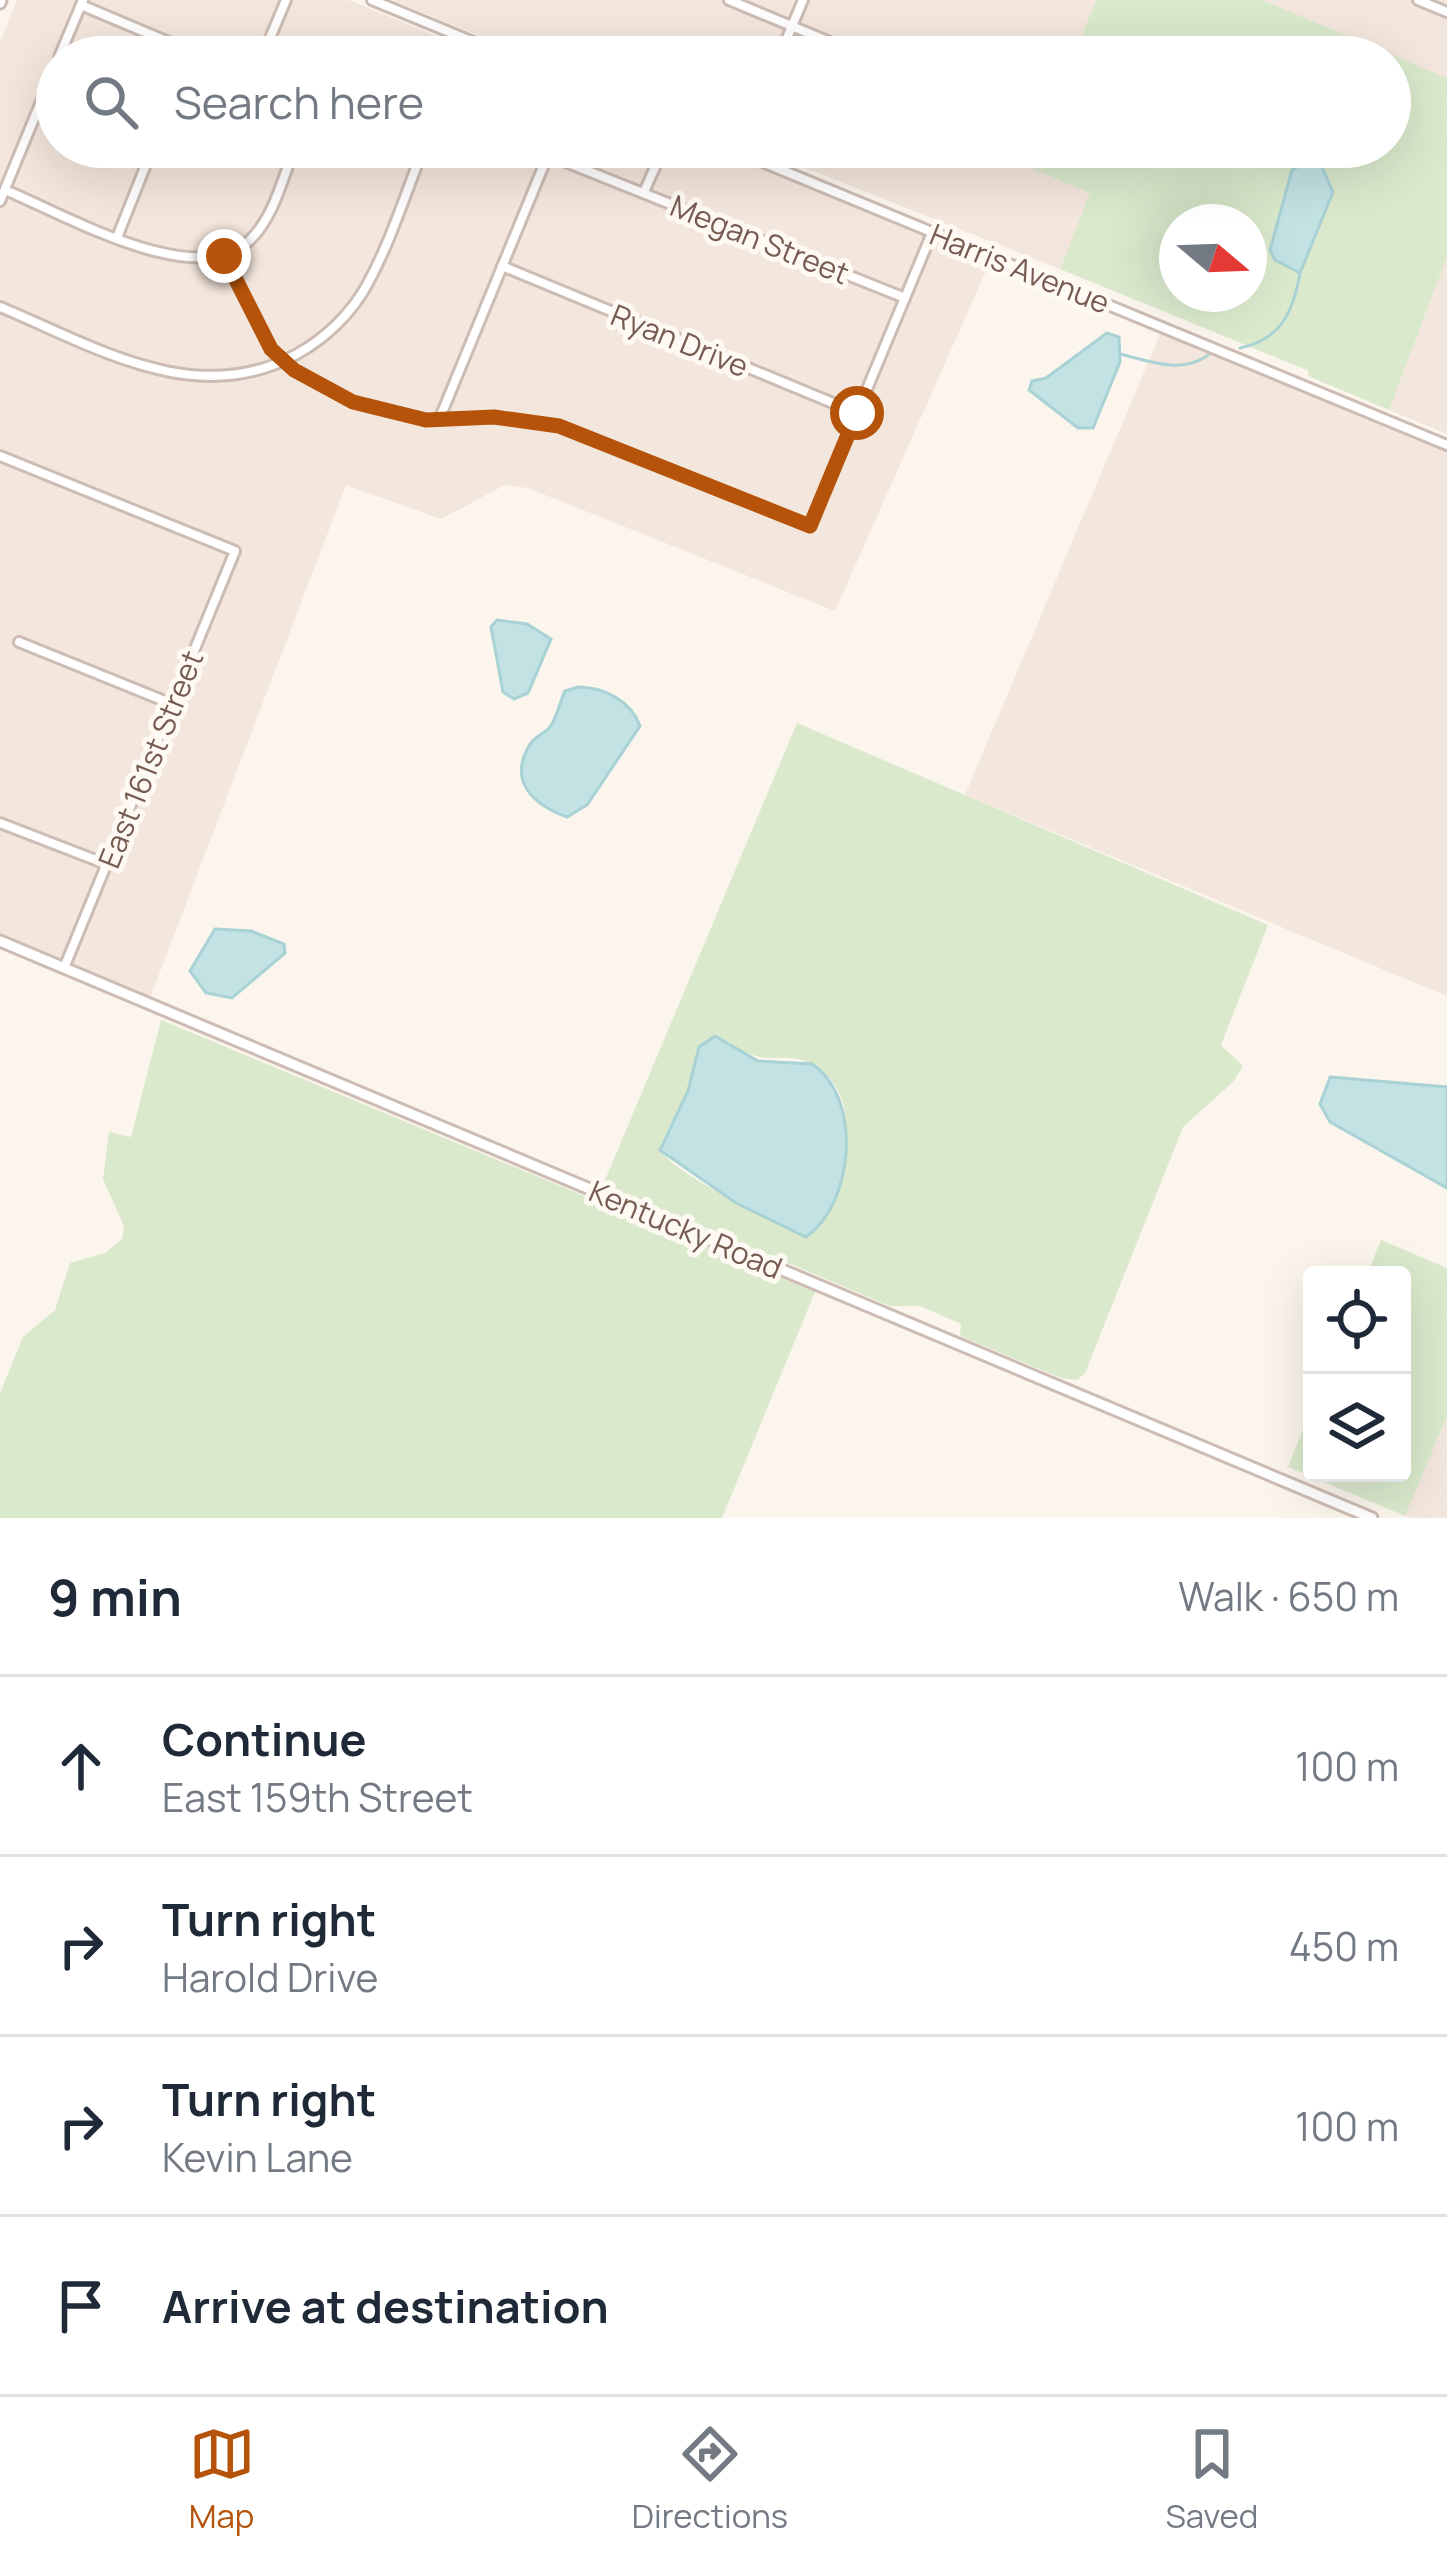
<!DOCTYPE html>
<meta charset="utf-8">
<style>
body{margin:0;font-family:Manrope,sans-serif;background:#f2f2f3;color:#1f2937}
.controls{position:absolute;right:36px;bottom:36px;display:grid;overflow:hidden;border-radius:12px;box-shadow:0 12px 48px #0002}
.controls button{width:108px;height:108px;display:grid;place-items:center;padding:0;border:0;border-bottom:3px solid #e0e1e3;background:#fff;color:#1f2937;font:60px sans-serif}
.compass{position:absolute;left:1159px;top:204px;width:108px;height:108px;border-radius:50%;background:#fff;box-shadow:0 12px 48px #0002;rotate:109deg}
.stop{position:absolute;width:36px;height:36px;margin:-27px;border:9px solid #b45309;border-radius:50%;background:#fff}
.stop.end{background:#b45309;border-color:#fff;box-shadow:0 3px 12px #0008}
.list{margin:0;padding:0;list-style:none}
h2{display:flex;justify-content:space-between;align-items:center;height:156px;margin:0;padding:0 48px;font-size:51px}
h2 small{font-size:39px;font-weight:400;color:#747a83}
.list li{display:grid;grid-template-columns:78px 1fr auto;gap:36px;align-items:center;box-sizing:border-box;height:180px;padding:0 48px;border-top:3px solid #e0e1e3}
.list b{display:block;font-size:45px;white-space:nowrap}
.list p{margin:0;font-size:39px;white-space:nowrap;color:#747a83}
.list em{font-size:39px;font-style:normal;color:#747a83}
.icon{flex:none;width:66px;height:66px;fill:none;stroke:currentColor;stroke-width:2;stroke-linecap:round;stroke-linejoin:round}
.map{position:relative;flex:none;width:1447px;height:1518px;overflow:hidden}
.search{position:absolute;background:#fff;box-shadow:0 12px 48px #0002;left:36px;right:36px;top:36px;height:132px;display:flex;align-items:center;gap:30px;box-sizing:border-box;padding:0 42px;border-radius:66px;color:#747a83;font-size:45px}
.sheet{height:876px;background:#fff}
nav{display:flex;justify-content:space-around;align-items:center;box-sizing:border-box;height:168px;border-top:3px solid #e0e1e3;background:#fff;font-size:33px;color:#747a83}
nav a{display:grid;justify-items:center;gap:6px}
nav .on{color:#b45309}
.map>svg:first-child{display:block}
</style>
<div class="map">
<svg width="1447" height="1518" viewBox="0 0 1447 1518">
<rect width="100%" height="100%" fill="#fbf5ed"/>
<g fill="#f3e6dc">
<path d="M17 0H349L487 57H57V147H707L990 262 835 611 528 488 505 485 441 519 346 485 150 998 0 934V43Z"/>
<path d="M392 0H1096L1073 57H532Z"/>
<path d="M1262 0H1447V78L1432 72Z"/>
<path d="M753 147H1036L1028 167 1091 193 1060 269Z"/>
<path d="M1447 257V434L1389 410Z"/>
<path d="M1161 332 1447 450V996L965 795Z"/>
<path d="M1447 1416V1518H1411L1405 1516Z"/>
</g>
<g fill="#dae9cc" fill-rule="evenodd">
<path d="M1096 0H1262L1447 78V257L1389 410 1308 376 1309 371 1060 269 1090 193 1028 167 1036 147H1390V57H1073ZM1177 222H1249V294H1177Z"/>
<path d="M797 723 1268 925 1221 1045 1243 1066 1233 1082 1183 1127 1085 1373 1077 1380 1061 1378 960 1336 961 1324 920 1306H890L603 1185ZM726 1040C770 1073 779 1047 813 1065 870 1095 844 1196 812 1234 793 1235 683 1176 669 1160 667 1158 662 1146 661 1143L688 1091 699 1047Z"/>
<path d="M161 1020 815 1292 722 1518H0V1393L23 1337 55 1310 70 1263 105 1253 122 1239 124 1226 103 1179 109 1132 131 1137Z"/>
<path d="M1381 1240 1447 1268V1416L1405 1516 1288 1467 1312 1407V1473H1402V1275H1367Z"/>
</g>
<g fill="#c2e2e4" stroke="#a9d2d5" stroke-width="3">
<path d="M1305 163 1322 167 1333 192 1300 273 1275 260 1270 250 1292 170Z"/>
<path d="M1107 333 1119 337 1120 362 1093 428H1078L1029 390 1032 381 1046 378Z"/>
<path d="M497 620 527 624 551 639 528 693 514 699 503 692 491 627Z"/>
<path d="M578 687C604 687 631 701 640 726L587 805 567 817C534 805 508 782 529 746 534 736 543 735 550 727 558 716 559 703 565 691Z"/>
<path d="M215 929 251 931 284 944 285 953 232 998 206 993 190 971Z"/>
<path d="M715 1036 758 1061 812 1064C863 1098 854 1204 806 1237L736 1203 660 1150 688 1091 699 1047Z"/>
<path d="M1330 1077 1447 1087V1188L1330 1122 1320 1104Z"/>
</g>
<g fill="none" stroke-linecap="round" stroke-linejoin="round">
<g stroke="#a9d2d5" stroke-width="3">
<path d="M1240 348C1280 340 1293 313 1300 273"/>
<path d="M1120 354C1152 362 1186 376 1213 351"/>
</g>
<defs>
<g id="minor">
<path d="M372 0 510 57"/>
<path d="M729 0 866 57"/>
<path d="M1418 0 1447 12"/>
<path d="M81 5 204 57"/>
<path d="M59 57 83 0"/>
<path d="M262 57 286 0"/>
<path d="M461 57 468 40"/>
<path d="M779 57 803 0"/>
<path d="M726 147 1447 445"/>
<path d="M5 190C64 214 196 292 250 240 274 217 283 177 295 147"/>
<path d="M644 192 664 147"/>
<path d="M0 201 57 63"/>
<path d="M118 235 153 147"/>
<path d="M224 257 271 349 294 370 353 402 426 420 494 417 559 426 810 526 932 233"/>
<path d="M502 266 857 413"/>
<path d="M0 307C94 346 196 410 297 354 326 338 352 313 368 283 391 241 406 192 424 147"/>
<path d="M439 420 548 155 905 298"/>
<path d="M0 456 235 551 64 968"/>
<path d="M19 642 172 704"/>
<path d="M0 823 106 864"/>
</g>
<g id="tertiary">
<path d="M0 3 1 0"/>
<path d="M0 941 1372 1518"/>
</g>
</defs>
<use href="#minor" stroke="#cdbcb3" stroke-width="14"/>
<use href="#tertiary" stroke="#cdbcb3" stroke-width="15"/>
<use href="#minor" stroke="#fff" stroke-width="8"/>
<use href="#tertiary" stroke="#fff" stroke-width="9"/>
</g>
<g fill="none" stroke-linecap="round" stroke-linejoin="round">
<path stroke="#b45309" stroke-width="15" d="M224 256 271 349 294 370 353 402 426 420 494 417 559 426 810 526 857 413"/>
</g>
<g text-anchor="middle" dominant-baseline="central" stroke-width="10" stroke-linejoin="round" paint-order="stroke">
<g font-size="30" fill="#765b51" stroke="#fef9f3">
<text transform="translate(760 239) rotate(22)">Megan Street</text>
<text transform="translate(1020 268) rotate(22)">Harris Avenue</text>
<text transform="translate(680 340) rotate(22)">Ryan Drive</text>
<text transform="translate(150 759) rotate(-68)">East 161st Street</text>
<text transform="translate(686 1229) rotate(23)">Kentucky Road</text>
</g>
</g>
</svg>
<div class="controls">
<button><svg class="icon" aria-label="locate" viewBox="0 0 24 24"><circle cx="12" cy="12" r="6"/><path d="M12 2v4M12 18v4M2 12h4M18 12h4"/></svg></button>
<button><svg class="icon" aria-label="layers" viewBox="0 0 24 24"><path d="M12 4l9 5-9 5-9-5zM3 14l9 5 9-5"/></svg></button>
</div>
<svg class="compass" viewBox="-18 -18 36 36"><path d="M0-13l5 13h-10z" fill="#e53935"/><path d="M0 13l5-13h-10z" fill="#747a83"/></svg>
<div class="stop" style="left:857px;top:413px"></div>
<div class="stop end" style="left:224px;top:256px"></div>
<div class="search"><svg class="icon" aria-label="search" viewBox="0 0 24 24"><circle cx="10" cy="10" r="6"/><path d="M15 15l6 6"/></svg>Search here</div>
</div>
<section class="sheet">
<h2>9 min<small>Walk · 650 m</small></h2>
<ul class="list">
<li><svg class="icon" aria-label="ahead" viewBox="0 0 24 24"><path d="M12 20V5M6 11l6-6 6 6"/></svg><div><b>Continue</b><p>East 159th Street</p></div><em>100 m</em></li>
<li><svg class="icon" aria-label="right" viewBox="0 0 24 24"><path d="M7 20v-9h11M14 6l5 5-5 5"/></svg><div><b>Turn right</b><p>Harold Drive</p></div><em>450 m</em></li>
<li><svg class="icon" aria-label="right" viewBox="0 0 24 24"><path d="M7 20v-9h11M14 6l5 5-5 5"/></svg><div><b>Turn right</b><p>Kevin Lane</p></div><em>100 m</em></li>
<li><svg class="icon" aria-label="arrive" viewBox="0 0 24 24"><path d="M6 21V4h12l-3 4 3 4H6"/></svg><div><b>Arrive at destination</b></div></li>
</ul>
</section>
<nav>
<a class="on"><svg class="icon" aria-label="map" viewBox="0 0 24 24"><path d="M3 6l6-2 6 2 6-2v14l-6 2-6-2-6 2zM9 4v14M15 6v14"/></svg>Map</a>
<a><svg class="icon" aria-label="directions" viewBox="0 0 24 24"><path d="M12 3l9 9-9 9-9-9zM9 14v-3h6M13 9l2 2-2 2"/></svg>Directions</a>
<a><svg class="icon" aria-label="saved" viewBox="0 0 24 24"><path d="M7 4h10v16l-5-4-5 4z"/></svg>Saved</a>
</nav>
